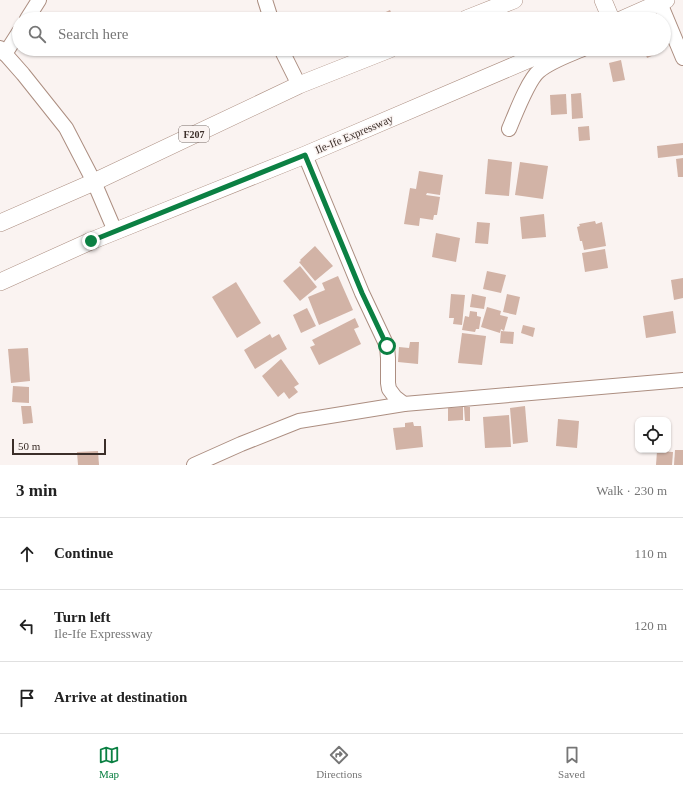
<!DOCTYPE html>
<meta charset="utf-8">
<style>
body{margin:0;font-family:Georgia,serif;background:#f6f6f6;color:#222}
.controls{position:absolute;right:12px;bottom:12px;display:grid;overflow:hidden;border-radius:8px;box-shadow:0 1px 3px #0004}
.controls button{width:36px;height:36px;display:grid;place-items:center;padding:0;border:0;border-bottom:1px solid #e0e0e0;background:#fff;color:#222;font:20px sans-serif}
.scale{position:absolute;left:12px;bottom:10px;width:94px;box-sizing:border-box;padding-left:4px;border:2px solid #3b2e29;border-top:0;font-size:11px;line-height:14px;white-space:nowrap;color:#3b2e29;-webkit-text-stroke:3px #faf3f1;paint-order:stroke}
.stop{position:absolute;width:12px;height:12px;margin:-9px;border:3px solid #0b8043;border-radius:50%;background:#fff}
.stop.end{background:#0b8043;border-color:#fff;box-shadow:0 1px 4px #0008}
.list{margin:0;padding:0;list-style:none}
h2{display:flex;justify-content:space-between;align-items:center;height:52px;margin:0;padding:0 16px;font-size:17px}
h2 small{font-size:13px;font-weight:400;color:#767676}
.list li{display:grid;grid-template-columns:26px 1fr auto;gap:12px;align-items:center;box-sizing:border-box;height:72px;padding:0 16px;border-top:1px solid #e0e0e0}
.list b{display:block;font-size:15px;white-space:nowrap}
.list p{margin:0;font-size:13px;white-space:nowrap;color:#767676}
.list em{font-size:13px;font-style:normal;color:#767676}
.icon{flex:none;width:22px;height:22px;fill:none;stroke:currentColor;stroke-width:2;stroke-linecap:round;stroke-linejoin:round}
.map{position:relative;flex:none;width:683px;height:465px;overflow:hidden}
.search{position:absolute;background:#fff;box-shadow:0 1px 3px #0004;left:12px;right:12px;top:12px;height:44px;display:flex;align-items:center;gap:10px;box-sizing:border-box;padding:0 14px;border-radius:22px;color:#767676;font-size:15px}
.sheet{height:268px;background:#fff}
nav{display:flex;justify-content:space-around;align-items:center;box-sizing:border-box;height:56px;border-top:1px solid #e0e0e0;background:#fff;font-size:11px;color:#767676}
nav a{display:grid;justify-items:center;gap:2px}
nav .on{color:#0b8043}
.map>svg:first-child{display:block}
</style>
<div class="map">
<svg width="683" height="465" viewBox="0 0 683 465">
<rect width="100%" height="100%" fill="#faf3f1"/>
<g fill="#d2b3a6">
<path d="M390 10 393 17 390 19H376L375 17Z"/>
<path d="M644 49H658L659 53 647 58Z"/>
<path d="M621 60 625 80 613 82 609 63Z"/>
<path d="M581 93 583 118 572 119 571 94Z"/>
<path d="M566 94 567 114 551 115 550 95Z"/>
<path d="M589 126 590 140 579 141 578 127Z"/>
<path d="M683 143V155L658 158 657 146Z"/>
<path d="M683 158V177H678L676 159Z"/>
<path d="M488 159 512 162 509 196 485 194Z"/>
<path d="M520 162 548 166 543 199 515 195Z"/>
<path d="M419 171 443 175 440 195 427 193 426 195 440 197 437 215H434L433 220 420 218 419 226 404 224 410 188 416 189Z"/>
<path d="M544 214 546 237 522 239 520 217Z"/>
<path d="M595 221 596 224 602 222 606 246 584 250 582 241H580L577 227 580 226 579 224Z"/>
<path d="M477 222 490 223 488 244 475 243Z"/>
<path d="M436 233 460 238 456 262 432 257Z"/>
<path d="M315 246 333 266 315 281 299 262 301 261 300 260Z"/>
<path d="M605 249 608 268 585 272 582 253Z"/>
<path d="M300 266 317 287 300 301 283 281Z"/>
<path d="M487 271 506 275 501 293 483 289Z"/>
<path d="M338 276 353 310 319 325 308 297 325 290 322 283Z"/>
<path d="M683 278V298L674 300 671 280Z"/>
<path d="M236 282 261 323 237 338 212 297Z"/>
<path d="M451 294 465 295 462 325 453 324 454 318H449Z"/>
<path d="M472 294 486 297 484 309 470 307Z"/>
<path d="M507 294 520 297 516 315 503 312Z"/>
<path d="M487 307 501 311 500 315 508 317 504 331 501 329 500 333 481 327Z"/>
<path d="M307 308 316 326 301 333 293 315Z"/>
<path d="M470 311 477 312V316L481 317 479 329H476L475 332 462 330 465 316 469 317Z"/>
<path d="M673 311 676 333 646 338 643 316Z"/>
<path d="M355 318 359 327 354 329 361 344 319 365 310 347 315 345 312 340Z"/>
<path d="M523 325 535 328 533 337 521 333Z"/>
<path d="M501 331 514 332 513 344 500 343Z"/>
<path d="M462 333 486 336 482 365 458 363Z"/>
<path d="M270 334 272 338 279 334 287 349 255 369 244 350Z"/>
<path d="M410 342H419L418 364 398 362 399 347 409 348Z"/>
<path d="M28 348 30 381 11 383 8 349Z"/>
<path d="M281 359 299 384 294 387 298 392 289 399 284 392 278 397 262 376Z"/>
<path d="M13 386 29 387V403L12 402Z"/>
<path d="M21 406H31L33 423 23 424Z"/>
<path d="M525 406 528 442 513 444 510 408Z"/>
<path d="M463 407V420L448 421V408Z"/>
<path d="M464 407H470V421H465Z"/>
<path d="M509 415 511 447 485 448 483 417Z"/>
<path d="M558 419 579 421 577 448 556 446Z"/>
<path d="M413 422 414 426H421L423 447 396 450 393 428 405 427V423Z"/>
<path d="M675 450H683V465H674Z"/>
<path d="M98 451 99 465H78L77 452Z"/>
<path d="M657 451 673 452 672 465H656Z"/>
</g>
<g fill="none" stroke-linecap="round" stroke-linejoin="round">
<defs>
<g id="minor">
<path d="M265 0 271 19"/>
<path d="M660 3 683 58"/>
<path d="M27 19 39 0"/>
<path d="M0 48 23 74 66 128 94 182 115 231"/>
<path d="M281 49 299 85"/>
<path d="M5 54 19 32"/>
<path d="M509 129C515 115 528 80 539 71 551 61 569 55 583 49"/>
<path d="M305 155 362 293 387 346 388 358V383L389 389 395 397 404 404"/>
<path d="M194 465 241 444 299 421 404 404 683 380"/>
</g>
<g id="major">
<path d="M603 0 611 19"/>
<path d="M466 19 514 0"/>
<path d="M623 19 666 0"/>
<path d="M0 223 94 182 299 85 390 49"/>
<path d="M0 282 91 241 305 155 553 49"/>
</g>
</defs>
<use href="#minor" stroke="#ac8e81" stroke-width="16"/>
<use href="#major" stroke="#ac8e81" stroke-width="18"/>
<use href="#minor" stroke="#fff" stroke-width="14"/>
<use href="#major" stroke="#fff" stroke-width="17"/>
</g>
<g fill="none" stroke-linecap="round" stroke-linejoin="round">
<path stroke="#0b8043" stroke-width="5" d="M91 241 305 155 362 293 387 346"/>
</g>
<g text-anchor="middle" dominant-baseline="central" stroke-width="3" stroke-linejoin="round" paint-order="stroke">
<rect fill="#faf3f1" stroke="#746965" stroke-width="1" x="179" y="126" width="30" height="16" rx="3"/>
<g font-size="10" font-weight="bold" fill="#3b2e29">
<text x="194" y="134">F207</text>
</g>
<g font-size="11" fill="#3b2e29" stroke="#faf3f1">
<text transform="translate(354 134) rotate(-23)">Ile-Ife Expressway</text>
</g>
</g>
</svg>
<div class="controls">
<button><svg class="icon" aria-label="locate" viewBox="0 0 24 24"><circle cx="12" cy="12" r="6"/><path d="M12 2v4M12 18v4M2 12h4M18 12h4"/></svg></button>
</div>
<div class="scale">50 m</div>
<div class="stop" style="left:387px;top:346px"></div>
<div class="stop end" style="left:91px;top:241px"></div>
<div class="search"><svg class="icon" aria-label="search" viewBox="0 0 24 24"><circle cx="10" cy="10" r="6"/><path d="M15 15l6 6"/></svg>Search here</div>
</div>
<section class="sheet">
<h2>3 min<small>Walk · 230 m</small></h2>
<ul class="list">
<li><svg class="icon" aria-label="ahead" viewBox="0 0 24 24"><path d="M12 20V5M6 11l6-6 6 6"/></svg><div><b>Continue</b></div><em>110 m</em></li>
<li><svg class="icon" aria-label="left" viewBox="0 0 24 24"><path d="M17 20v-9H6M10 6l-5 5 5 5"/></svg><div><b>Turn left</b><p>Ile-Ife Expressway</p></div><em>120 m</em></li>
<li><svg class="icon" aria-label="arrive" viewBox="0 0 24 24"><path d="M6 21V4h12l-3 4 3 4H6"/></svg><div><b>Arrive at destination</b></div></li>
</ul>
</section>
<nav>
<a class="on"><svg class="icon" aria-label="map" viewBox="0 0 24 24"><path d="M3 6l6-2 6 2 6-2v14l-6 2-6-2-6 2zM9 4v14M15 6v14"/></svg>Map</a>
<a><svg class="icon" aria-label="directions" viewBox="0 0 24 24"><path d="M12 3l9 9-9 9-9-9zM9 14v-3h6M13 9l2 2-2 2"/></svg>Directions</a>
<a><svg class="icon" aria-label="saved" viewBox="0 0 24 24"><path d="M7 4h10v16l-5-4-5 4z"/></svg>Saved</a>
</nav>
